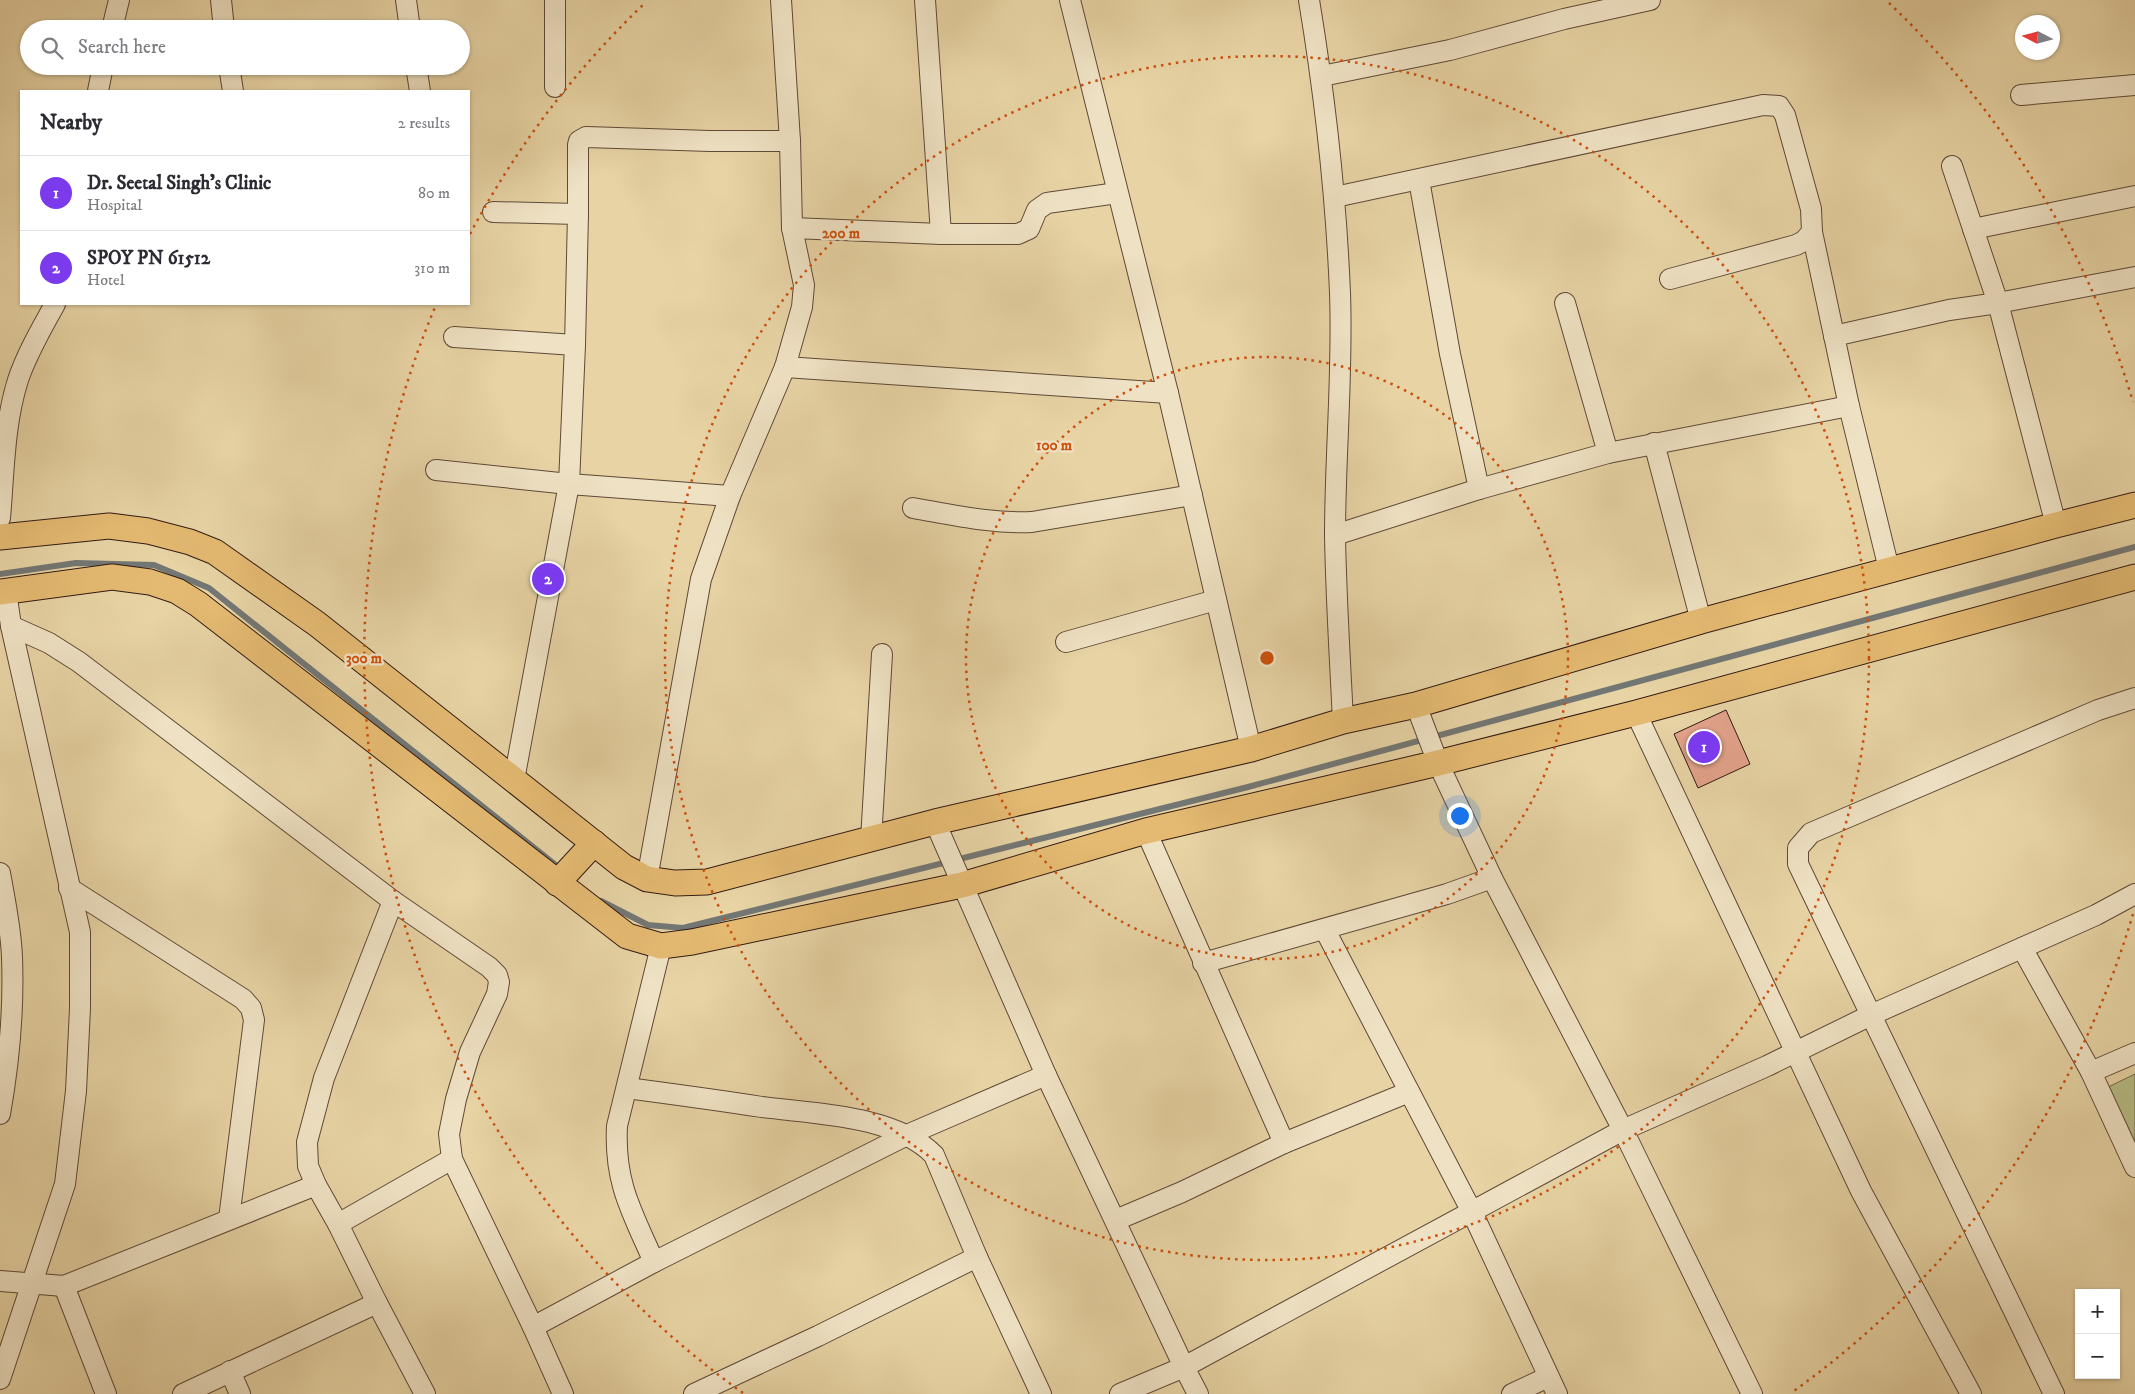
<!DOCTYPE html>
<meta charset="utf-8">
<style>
body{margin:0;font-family:"IM FELL DW Pica",serif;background:#f2f2f3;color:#2b2b33}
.controls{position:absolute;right:15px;bottom:15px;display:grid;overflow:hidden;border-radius:0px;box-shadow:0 1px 4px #0004}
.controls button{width:45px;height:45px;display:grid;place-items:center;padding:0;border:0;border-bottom:1px solid #e1e1e2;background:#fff;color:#2b2b33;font:25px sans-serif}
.compass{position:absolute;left:2015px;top:15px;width:45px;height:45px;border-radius:50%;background:#fff;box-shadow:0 1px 4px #0004;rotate:276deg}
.you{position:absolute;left:1459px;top:815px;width:18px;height:18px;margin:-12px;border:4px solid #fff;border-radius:50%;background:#1a73e8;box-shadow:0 0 0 8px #1a73e833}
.badge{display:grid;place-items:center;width:32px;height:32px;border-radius:50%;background:#7c3aed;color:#fff;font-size:16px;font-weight:700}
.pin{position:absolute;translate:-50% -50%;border:2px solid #fff;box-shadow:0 1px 5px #0006}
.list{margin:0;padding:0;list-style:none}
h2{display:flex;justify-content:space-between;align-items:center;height:65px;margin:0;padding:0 20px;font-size:21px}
h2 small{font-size:16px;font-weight:400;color:#7c7c81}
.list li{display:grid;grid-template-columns:32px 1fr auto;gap:15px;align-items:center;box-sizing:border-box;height:75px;padding:0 20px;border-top:1px solid #e1e1e2}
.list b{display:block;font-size:19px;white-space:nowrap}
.list p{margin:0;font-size:16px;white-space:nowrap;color:#7c7c81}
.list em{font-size:16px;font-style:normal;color:#7c7c81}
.icon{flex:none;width:28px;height:28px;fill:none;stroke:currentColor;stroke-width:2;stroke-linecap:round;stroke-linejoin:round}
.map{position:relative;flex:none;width:2135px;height:1394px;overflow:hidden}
.search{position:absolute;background:#fff;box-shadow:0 1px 4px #0004;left:20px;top:20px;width:450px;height:55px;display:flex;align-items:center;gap:12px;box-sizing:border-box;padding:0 18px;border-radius:28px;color:#7c7c81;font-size:19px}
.panel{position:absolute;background:#fff;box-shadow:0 1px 4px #0004;left:20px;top:90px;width:450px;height:215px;border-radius:0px}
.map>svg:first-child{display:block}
</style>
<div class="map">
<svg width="2135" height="1394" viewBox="0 0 2135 1394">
<rect width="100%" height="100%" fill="#e7d3a4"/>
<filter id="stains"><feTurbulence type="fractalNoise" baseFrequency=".004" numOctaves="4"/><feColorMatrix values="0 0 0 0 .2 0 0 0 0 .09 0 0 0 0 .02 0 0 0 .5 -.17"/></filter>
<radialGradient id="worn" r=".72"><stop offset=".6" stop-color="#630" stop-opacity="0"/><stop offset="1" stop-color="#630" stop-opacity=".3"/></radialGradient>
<path fill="#b7bc85" stroke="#746c4c" d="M2135 1074V1160L2102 1090Z"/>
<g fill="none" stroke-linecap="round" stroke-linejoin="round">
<g stroke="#737774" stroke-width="6">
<path d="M0 574 76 563 154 565 209 588 562 870"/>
<path d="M601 901 648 925 683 928 1248 787 2135 547"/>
</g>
</g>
<path fill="#e2a28b" stroke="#321b13" d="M1726 710 1750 764 1698 788 1674 734Z"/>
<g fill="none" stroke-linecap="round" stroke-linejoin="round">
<defs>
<g id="minor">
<path d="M221 0 224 29"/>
<path d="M406 0 410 29"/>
<path d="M925 0 941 234"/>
<path d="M1070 0 1168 393 1251 749"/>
<path d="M1309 0C1325 97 1336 195 1340 293 1343 374 1335 455 1335 536 1336 597 1340 659 1343 721"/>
<path d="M112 29 119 0"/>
<path d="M229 66 233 91"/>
<path d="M416 66 420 91"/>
<path d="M1322 76 1450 50 1564 19 1650 0"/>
<path d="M555 87V0"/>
<path d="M98 91 103 66"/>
<path d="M2021 95 2135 85"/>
<path d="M1952 166 1998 303 2056 525"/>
<path d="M1419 180 1450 354 1479 489"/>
<path d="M1335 197 1763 105 1779 106 1785 115 1811 209 1812 232 1804 241 1796 245 1670 279"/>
<path d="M493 212 578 214 575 345 569 484 514 780"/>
<path d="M578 214V145L579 141 586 137 710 141H790"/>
<path d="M792 228 941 234H1018L1029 229 1037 210 1047 203 1117 193"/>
<path d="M1973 229 2135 196"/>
<path d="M1812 232 1849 406 1889 569"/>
<path d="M1565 303 1608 453"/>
<path d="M1834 336 1949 310 1998 303 2135 277"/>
<path d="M454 337 575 345"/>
<path d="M785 367 1168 393"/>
<path d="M1654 443 1701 621"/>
<path d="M436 470 569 484 730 496"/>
<path d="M913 508C953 515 992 524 1032 522L1192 495"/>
<path d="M0 518C4 473 4 424 18 380 27 353 42 328 55 304"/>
<path d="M1335 535 1479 489 1608 453 1849 406"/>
<path d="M11 626 49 643 79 662 393 901 324 1078 307 1142 308 1166 316 1185 338 1224 377 1303 425 1394"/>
<path d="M1066 642 1216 600"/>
<path d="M1416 705 1438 763 1492 878 1623 1130 1752 1394"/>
<path d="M1636 713 1861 1191 1971 1394"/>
<path d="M935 822 1046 1075 1184 1367 1198 1394"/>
<path d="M1146 831 1284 1143"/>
<path d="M871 840 882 654"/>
<path d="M0 873C5 901 11 929 12 957 14 1009 9 1063 0 1114"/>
<path d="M647 879 701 579 730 496 785 367 802 307 804 285 792 228 790 141 781 0"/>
<path d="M69 888 243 999 251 1008 254 1020 229 1219"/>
<path d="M393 901 489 967 497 975 499 982 497 994 470 1052 456 1099 449 1134 452 1159 533 1327 563 1394"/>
<path d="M1325 930 1472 1212 1557 1394"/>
<path d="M2022 948 2091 1072 2135 1167"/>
<path d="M1203 963 1447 894 1492 878"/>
<path d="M2091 1072 2135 1053"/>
<path d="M627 1088C672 1094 717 1100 762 1107 815 1114 895 1115 934 1155L977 1257 1041 1394"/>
<path d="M1116 1220 1182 1192 1284 1143 1409 1092"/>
<path d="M338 1224 452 1159"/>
<path d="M654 1262C632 1212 614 1183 617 1126L661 946"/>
<path d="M0 1281 64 1286 316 1185"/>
<path d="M64 1286 106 1394"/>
<path d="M533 1327 654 1262 907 1135 1046 1075"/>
<path d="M230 1371 240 1394"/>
<path d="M0 1379 65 1184 76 1091 80 1008V932L11 626 6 591"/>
<path d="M183 1394 377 1303"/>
<path d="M694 1394 818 1336 977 1257"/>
<path d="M1120 1394 1184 1367 1623 1130 1767 1066 1871 1015 2096 915 2135 894"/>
<path d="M1512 1394 1548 1377"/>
<path d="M2054 1394 1798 864V848L1811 833 2098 710 2135 698"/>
</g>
<g id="major">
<path d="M0 537 109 526 148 531 190 542 215 552 317 624 624 867 647 879 675 883 707 882 935 822 1251 749 1343 721 1416 705 1701 621 2056 525 2135 505"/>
<path d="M0 592 112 577 150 582 177 591 198 604 627 936 661 946 692 942 962 885 1146 831 1438 763 1636 713 2135 577"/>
<path d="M557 883 594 843"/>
</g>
</defs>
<use href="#minor" stroke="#5f4937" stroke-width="22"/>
<use href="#major" stroke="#321b13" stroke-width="27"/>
<use href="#minor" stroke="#efe2c4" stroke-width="20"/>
<use href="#major" stroke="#e4ba72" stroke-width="25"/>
</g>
<g fill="none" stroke="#cd500d" stroke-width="2.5" stroke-dasharray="2.5 5">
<circle cx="1267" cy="658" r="301"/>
<circle cx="1267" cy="658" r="602"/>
<path d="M2133 914A903 903 0 0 1 1791 1393M743 1393A903 903 0 0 1 436 305M470 234A903 903 0 0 1 645 3M1889 3A903 903 0 0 1 2133 402"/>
</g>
<circle cx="1267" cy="658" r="8" fill="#cd500d" stroke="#efe2c4" stroke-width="2.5"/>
<g font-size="15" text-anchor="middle" font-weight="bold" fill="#cd500d" stroke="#efe2c4" stroke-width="4.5" stroke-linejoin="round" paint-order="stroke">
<text x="841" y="238">200 m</text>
<text x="1054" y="450">100 m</text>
<text x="364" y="663">300 m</text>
</g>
<rect width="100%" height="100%" filter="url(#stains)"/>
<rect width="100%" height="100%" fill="url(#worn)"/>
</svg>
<div class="controls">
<button>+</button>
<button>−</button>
</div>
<svg class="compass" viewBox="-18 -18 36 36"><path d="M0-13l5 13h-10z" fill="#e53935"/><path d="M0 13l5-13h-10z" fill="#7c7c81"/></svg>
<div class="you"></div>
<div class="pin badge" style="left:1704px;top:747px">1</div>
<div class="pin badge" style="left:548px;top:579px">2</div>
<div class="search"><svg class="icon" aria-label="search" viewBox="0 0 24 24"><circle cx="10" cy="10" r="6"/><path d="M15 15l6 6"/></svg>Search here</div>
<section class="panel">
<h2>Nearby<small>2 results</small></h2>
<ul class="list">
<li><span class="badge">1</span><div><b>Dr. Seetal Singh's Clinic</b><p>Hospital</p></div><em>80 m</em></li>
<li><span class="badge">2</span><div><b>SPOY PN 61512</b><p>Hotel</p></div><em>310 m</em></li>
</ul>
</section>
</div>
